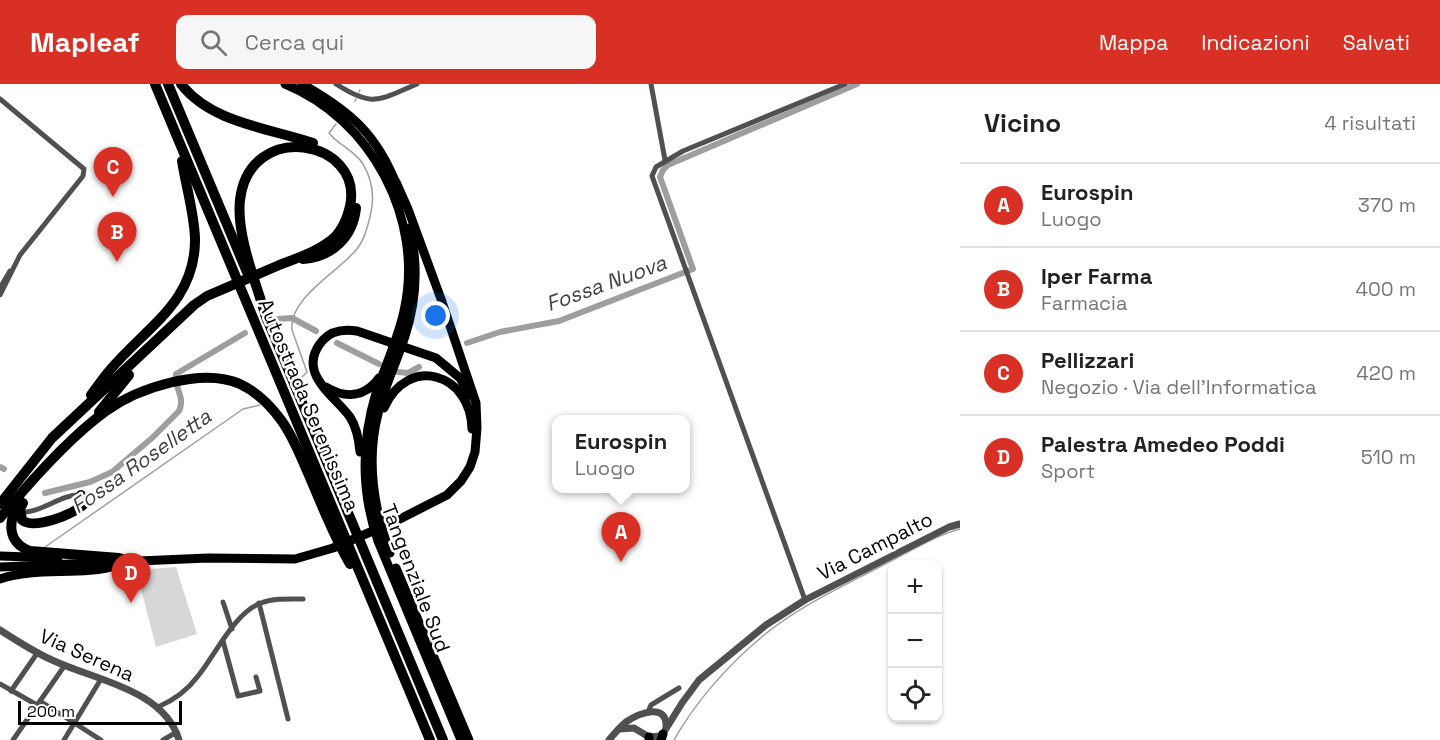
<!DOCTYPE html>
<html lang="it">
<meta charset="utf-8">
<style>
body{margin:0;font-family:"Space Grotesk",sans-serif;background:#f6f6f6;color:#222}
.controls{position:absolute;right:18px;bottom:18px;display:grid;overflow:hidden;border-radius:12px;box-shadow:0 2px 4px #0004}
.controls button{width:54px;height:54px;display:grid;place-items:center;padding:0;border:0;border-bottom:2px solid #e0e0e0;background:#fff;color:#222;font:30px sans-serif}
.scale{position:absolute;left:18px;bottom:15px;width:164px;box-sizing:border-box;padding-left:6px;border:3px solid #000;border-top:0;font-size:16px;line-height:21px;white-space:nowrap;color:#000;-webkit-text-stroke:4px #fff;paint-order:stroke}
.you{position:absolute;left:436px;top:232px;width:21px;height:21px;margin:-15px;border:4px solid #fff;border-radius:50%;background:#1a73e8;box-shadow:0 0 0 9px #1a73e833}
.badge{display:grid;place-items:center;width:39px;height:39px;border-radius:50%;background:#d93025;color:#fff;font-size:20px;font-weight:700}
.pin{position:absolute;translate:-50% -50px;filter:drop-shadow(0 2px 3px #0008)}
.pin::after{content:'';position:absolute;top:32px;width:21px;height:18px;background:inherit;clip-path:polygon(0 0,100% 0,50% 100%)}
.popup{position:absolute;left:552px;top:331px;width:138px;height:78px;box-sizing:border-box;display:grid;place-content:center;border-radius:12px;background:#fff;filter:drop-shadow(0 2px 4px #0005);font-size:20px;white-space:nowrap;color:#767676}
.popup b{font-size:22px;color:#222}
.popup::after{content:'';position:absolute;left:50%;top:100%;margin-left:-12px;border:12px solid transparent;border-top-color:#fff}
.list{margin:0;padding:0;list-style:none}
h2{display:flex;justify-content:space-between;align-items:center;height:78px;margin:0;padding:0 24px;font-size:26px}
h2 small{font-size:20px;font-weight:400;color:#767676}
.list li{display:grid;grid-template-columns:39px 1fr auto;gap:18px;align-items:center;box-sizing:border-box;height:84px;padding:0 24px;border-top:2px solid #e0e0e0}
.list b{display:block;font-size:22px;white-space:nowrap}
.list p{margin:0;font-size:20px;white-space:nowrap;color:#767676}
.list em{font-size:20px;font-style:normal;color:#767676}
.icon{flex:none;width:33px;height:33px;fill:none;stroke:currentColor;stroke-width:2;stroke-linecap:round;stroke-linejoin:round}
.map{position:relative;flex:none;width:960px;height:656px;overflow:hidden}
header{display:flex;align-items:center;gap:36px;box-sizing:border-box;height:84px;padding:0 30px;background:#d93025;color:#fff}
header strong{font-size:28px}
nav{display:flex;gap:33px;margin-inline-start:auto;font-size:21px}
.search{width:420px;height:54px;background:#f6f6f6;display:flex;align-items:center;gap:15px;box-sizing:border-box;padding:0 21px;border-radius:12px;color:#767676;font-size:22px}
main{display:flex}
aside{flex:1;background:#fff}
.map>svg:first-child{display:block}
</style>
<header>
<strong>Mapleaf</strong>
<div class="search"><svg class="icon" aria-label="search" viewBox="0 0 24 24"><circle cx="10" cy="10" r="6"/><path d="M15 15l6 6"/></svg>Cerca qui</div>
<nav><a>Mappa</a><a>Indicazioni</a><a>Salvati</a></nav>
</header>
<main>
<div class="map">
<svg width="960" height="656" viewBox="0 0 960 656">
<rect width="100%" height="100%" fill="#fff"/>
<path fill="#d7d7d7" d="M176 483 197 550 156 563 136 486Z"/>
<g fill="none" stroke-linecap="round" stroke-linejoin="round">
<g stroke="#9e9e9e" stroke-width="1.5">
<path d="M359 8 360 6"/>
<path d="M355 17 356 15"/>
<path d="M302 293 307 288 292 246C288 215 338 188 356 166 364 157 367 144 370 133 375 114 373 97 363 80 354 66 338 61 329 49L336 40"/>
<path d="M45 463 243 325 260 321"/>
<path d="M674 656C696 617 729 580 763 552 799 522 844 502 885 480 909 468 934 452 960 445"/>
</g>
<g stroke="#9e9e9e" stroke-width="6">
<path d="M278 235 292 234 316 247"/>
<path d="M337 259 379 280"/>
<path d="M467 259 500 248 559 237 693 185 660 93 663 86 668 81 857 0"/>
<path d="M398 288 408 289 419 283"/>
<path d="M0 383 4 385"/>
<path d="M45 409 90 398 112 388 152 354 179 327C186 312 173 303 176 290L245 249"/>
</g>
<g stroke="#505050" stroke-width="5">
<path d="M336 0C373 24 379 16 417 0"/>
<path d="M651 0 665 76"/>
<path d="M0 15 84 85 83 92 20 171 0 211"/>
<path d="M0 204 10 187"/>
<path d="M26 428C46 426 61 410 81 411"/>
<path d="M805 516 652 92 656 83 683 67 845 0"/>
<path d="M223 518 232 545"/>
<path d="M259 519 288 635"/>
<path d="M223 557 238 612 260 607 256 593"/>
<path d="M0 600 37 621"/>
<path d="M11 607 38 568"/>
<path d="M40 617 101 656"/>
<path d="M158 623C174 616 187 607 198 592 215 571 235 528 261 519 274 514 289 515 303 515"/>
<path d="M648 628 651 621 679 604"/>
<path d="M13 656 65 581"/>
<path d="M64 656 101 595"/>
<path d="M163 656 177 648"/>
</g>
<g stroke="#505050" stroke-width="7">
<path d="M0 546C17 557 34 568 52 576 94 596 164 605 179 656"/>
<path d="M619 645 634 644 649 653 660 652 664 648 682 619 699 596 766 541 805 516 949 443 960 440"/>
<path d="M609 656C614 650 620 643 626 638 639 629 668 618 666 644"/>
</g>
<g stroke="#000" stroke-width="9">
<path d="M285 0C371 35 425 135 404 227 398 255 385 282 376 309 361 359 361 408 378 457L461 656"/>
<path d="M302 0C350 27 377 50 397 102"/>
<path d="M326 303C346 315 365 313 379 294"/>
<path d="M384 324C408 270 471 289 472 345"/>
<path d="M360 368C359 356 357 344 350 333 333 310 295 288 323 256 332 246 344 245 357 247L436 274 460 294 469 311"/>
<path d="M390 469C373 423 366 377 378 330 384 303 397 278 405 252 417 216 418 180 410 144"/>
<path d="M0 472 58 474"/>
<path d="M0 483 208 474 295 475 333 464 396 437 447 411 461 397 470 383 475 368 477 344 476 319 441 215 408 125 396 98"/>
<path d="M396 484 469 656"/>
<path d="M0 495C38 482 80 493 119 481"/>
<path d="M649 653V656"/>
<path d="M661 656 663 650"/>
</g>
<g stroke="#000" stroke-width="10">
<path d="M155 0 430 656"/>
<path d="M168 0 247 188"/>
<path d="M181 0C211 39 269 44 313 59"/>
<path d="M303 175C332 173 353 153 356 124"/>
<path d="M265 230 443 656"/>
<path d="M91 311C97 303 103 294 110 286 146 243 196 218 195 154 194 129 186 102 182 77"/>
<path d="M99 328 129 291"/>
<path d="M20 417C8 436 6 458 30 467L119 474 130 477"/>
<path d="M23 419 20 425 22 436C34 446 75 430 84 420L81 411"/>
<path d="M0 420 52 354 194 221 207 212 277 182C294 175 315 169 330 157 341 149 347 135 350 122 364 55 249 35 240 116 236 152 257 201 267 236"/>
<path d="M0 434C29 399 70 353 106 327 138 304 202 283 240 300 257 308 270 321 281 336 293 352 300 371 308 389 321 419 333 451 350 480"/>
</g>
</g>
<g text-anchor="middle" dominant-baseline="central" stroke-width="5" stroke-linejoin="round" paint-order="stroke">
<g font-size="20" fill="#000" stroke="#fff">
<text transform="translate(309 321) rotate(67)">Autostrada Serenissima</text>
<text transform="translate(875 462) rotate(-27)">Via Campalto</text>
<text transform="translate(416 494) rotate(69)">Tangenziale Sud</text>
<text transform="translate(87 571) rotate(24)">Via Serena</text>
</g>
<g font-size="21" font-style="italic" fill="#3f3f3f" stroke="#fff">
<text transform="translate(606 199) rotate(-20)">Fossa Nuova</text>
<text transform="translate(141 377) rotate(-35)">Fossa Roselletta</text>
</g>
</g>
</svg>
<div class="controls">
<button>+</button>
<button>−</button>
<button><svg class="icon" aria-label="locate" viewBox="0 0 24 24"><circle cx="12" cy="12" r="6"/><path d="M12 2v4M12 18v4M2 12h4M18 12h4"/></svg></button>
</div>
<div class="scale">200 m</div>
<div class="you"></div>
<div class="pin badge" style="left:621px;top:478px">A</div>
<div class="popup"><b>Eurospin</b>Luogo</div>
<div class="pin badge" style="left:117px;top:178px">B</div>
<div class="pin badge" style="left:113px;top:113px">C</div>
<div class="pin badge" style="left:131px;top:519px">D</div>
</div>
<aside>
<h2>Vicino<small>4 risultati</small></h2>
<ul class="list">
<li><span class="badge">A</span><div><b>Eurospin</b><p>Luogo</p></div><em>370 m</em></li>
<li><span class="badge">B</span><div><b>Iper Farma</b><p>Farmacia</p></div><em>400 m</em></li>
<li><span class="badge">C</span><div><b>Pellizzari</b><p>Negozio · Via dell'Informatica</p></div><em>420 m</em></li>
<li><span class="badge">D</span><div><b>Palestra Amedeo Poddi</b><p>Sport</p></div><em>510 m</em></li>
</ul>
</aside>
</main>
